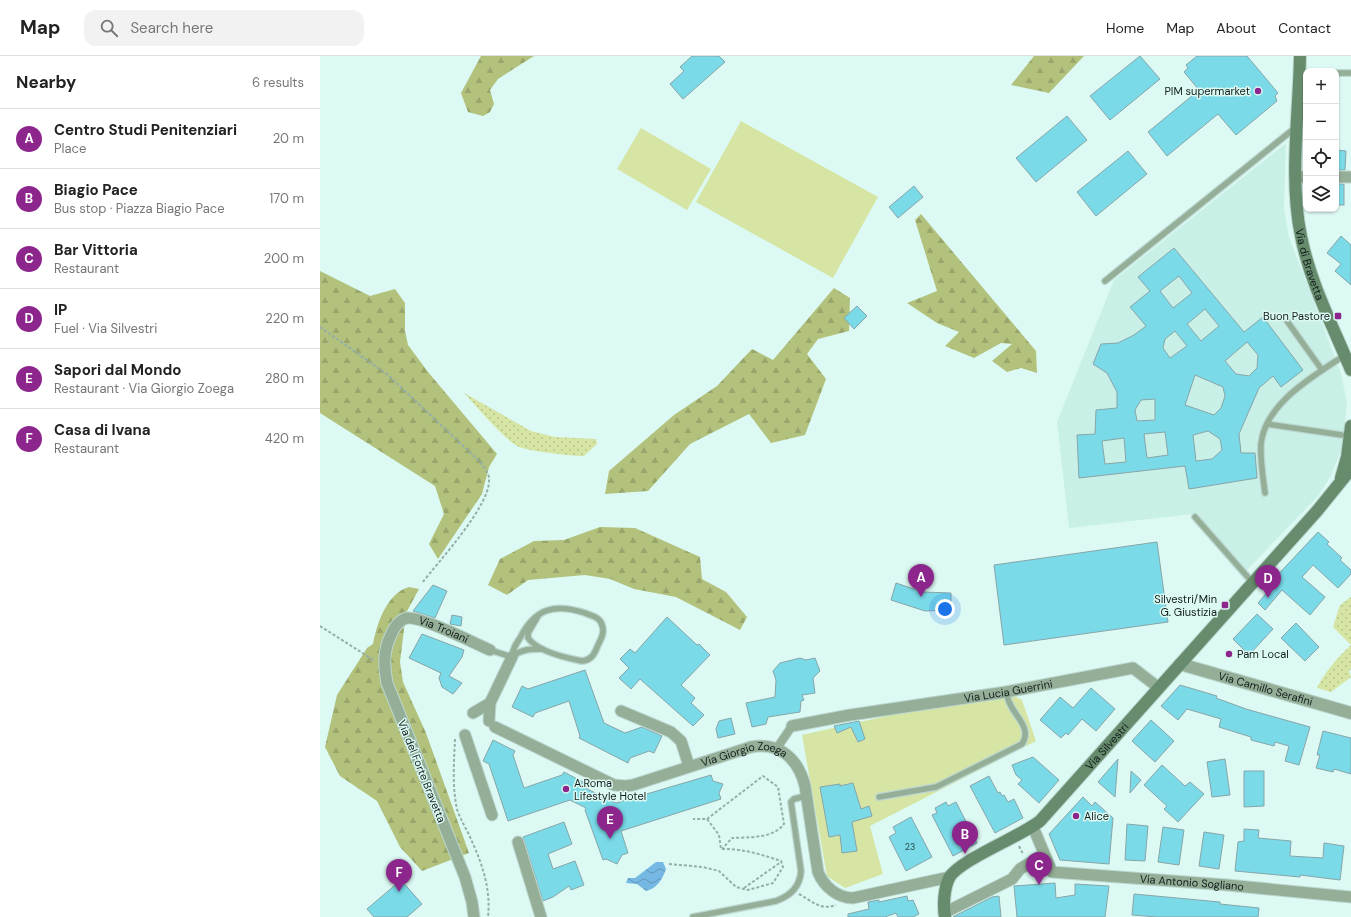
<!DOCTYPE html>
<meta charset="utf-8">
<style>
body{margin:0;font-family:"DM Sans",sans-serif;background:#f2f2f2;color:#222}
.controls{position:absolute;right:12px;top:12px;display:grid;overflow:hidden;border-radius:8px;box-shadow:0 1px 3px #0004}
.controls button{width:36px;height:36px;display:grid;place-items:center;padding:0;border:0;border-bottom:1px solid #e0e0e0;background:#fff;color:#222;font:20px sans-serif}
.you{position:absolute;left:625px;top:553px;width:14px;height:14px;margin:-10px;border:3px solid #fff;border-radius:50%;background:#1a73e8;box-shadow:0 0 0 6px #1a73e833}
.badge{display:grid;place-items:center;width:26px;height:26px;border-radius:50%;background:#8c268d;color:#fff;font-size:13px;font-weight:700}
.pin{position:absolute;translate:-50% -33px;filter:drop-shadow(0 1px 2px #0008)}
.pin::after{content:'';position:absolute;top:21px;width:14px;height:12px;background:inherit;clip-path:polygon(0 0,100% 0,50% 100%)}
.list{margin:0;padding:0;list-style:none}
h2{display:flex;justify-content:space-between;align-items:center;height:52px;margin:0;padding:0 16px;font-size:17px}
h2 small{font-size:13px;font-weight:400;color:#767676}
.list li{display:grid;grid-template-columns:26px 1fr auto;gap:12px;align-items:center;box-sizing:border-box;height:60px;padding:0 16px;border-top:1px solid #e0e0e0}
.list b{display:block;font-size:15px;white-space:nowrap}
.list p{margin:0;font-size:13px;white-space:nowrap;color:#767676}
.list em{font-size:13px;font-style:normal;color:#767676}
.icon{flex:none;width:22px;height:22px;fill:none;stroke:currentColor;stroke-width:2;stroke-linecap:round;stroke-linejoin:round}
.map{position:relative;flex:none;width:1031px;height:861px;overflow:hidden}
header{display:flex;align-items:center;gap:24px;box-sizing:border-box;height:56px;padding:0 20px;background:#fff;border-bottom:1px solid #e0e0e0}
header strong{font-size:19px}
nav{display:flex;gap:22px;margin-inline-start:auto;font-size:14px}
.search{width:280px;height:36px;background:#f2f2f2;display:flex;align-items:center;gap:10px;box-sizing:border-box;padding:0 14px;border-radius:12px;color:#767676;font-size:15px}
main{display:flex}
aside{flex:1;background:#fff}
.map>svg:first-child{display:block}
</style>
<header>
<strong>Map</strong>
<div class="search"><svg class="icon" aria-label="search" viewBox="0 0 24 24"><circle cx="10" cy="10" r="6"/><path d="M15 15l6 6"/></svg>Search here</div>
<nav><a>Home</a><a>Map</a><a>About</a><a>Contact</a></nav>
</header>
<main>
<aside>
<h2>Nearby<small>6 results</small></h2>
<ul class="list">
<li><span class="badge">A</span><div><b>Centro Studi Penitenziari</b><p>Place</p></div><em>20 m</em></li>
<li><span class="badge">B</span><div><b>Biagio Pace</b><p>Bus stop · Piazza Biagio Pace</p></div><em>170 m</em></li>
<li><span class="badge">C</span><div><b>Bar Vittoria</b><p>Restaurant</p></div><em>200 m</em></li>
<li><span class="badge">D</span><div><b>IP</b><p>Fuel · Via Silvestri</p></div><em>220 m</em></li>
<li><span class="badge">E</span><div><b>Sapori dal Mondo</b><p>Restaurant · Via Giorgio Zoega</p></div><em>280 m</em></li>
<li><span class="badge">F</span><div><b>Casa di Ivana</b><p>Restaurant</p></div><em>420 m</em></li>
</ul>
</aside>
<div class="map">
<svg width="1031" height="861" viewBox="0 0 1031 861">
<defs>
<pattern id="grass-dots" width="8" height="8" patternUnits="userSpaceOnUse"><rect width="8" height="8" fill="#d6e5a4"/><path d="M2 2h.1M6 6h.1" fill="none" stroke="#b7c48d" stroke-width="1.8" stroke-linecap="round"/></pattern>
<pattern id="forest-firs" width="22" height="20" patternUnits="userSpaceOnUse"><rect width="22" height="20" fill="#b2c17c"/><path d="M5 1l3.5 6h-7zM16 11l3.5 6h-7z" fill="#98a56b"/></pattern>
<pattern id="water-waves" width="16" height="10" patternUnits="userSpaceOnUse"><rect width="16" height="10" fill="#75b8e4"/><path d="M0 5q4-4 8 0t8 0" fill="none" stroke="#5f95b8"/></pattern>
</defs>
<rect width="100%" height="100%" fill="#dcfaf3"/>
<path fill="#c9f0e6" d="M966 87 964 153 969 181 1021 317 1027 347 1022 391 1011 420 998 440 926 515 874 458 749 472 737 366 794 224Z"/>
<g fill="url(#grass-dots)">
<path d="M144 337 211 375 235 381 276 383 277 388 264 400C253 400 205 395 197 390 180 379 158 352 144 337Z"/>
<path d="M1031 541V613L1029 615 1031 621 1011 636 997 632C1005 616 1017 602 1031 589L1013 571 1020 549Z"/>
</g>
<g fill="url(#forest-firs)">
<path d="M161 0H214L178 23 170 34 174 48 170 56 163 60 148 56 141 37Z"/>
<path d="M714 0H764L729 37 691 29Z"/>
<path d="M601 158 716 295 717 317 701 312 687 316 672 305 692 288 681 287 654 302 625 290 639 276 617 267 587 247 617 235 595 164Z"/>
<path d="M0 215 50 240 75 233 85 247V275L88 289 108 316 177 398 169 411 162 438 118 503 109 488 124 458 115 430 0 357Z"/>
<path d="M514 232 530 242 529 275 498 283 487 298 506 323 485 379 451 387 429 358 370 388 328 435 285 438 289 415 354 359 397 330 432 293 453 304Z"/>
<path d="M280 471 315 472 380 501 382 523 406 536 427 561 420 574 356 541 314 533 290 523 265 519 208 524 187 539 168 529 180 503 214 485 244 484Z"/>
<path d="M89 531 99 533 86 557 80 606 83 626 106 677 149 797 102 815 80 791 57 745 20 720 5 691 17 639 47 592 53 588C57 567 67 537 89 531Z"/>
</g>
<g fill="#d6e5a4">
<path d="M421 65 558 141 513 222 376 146Z"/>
<path d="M321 72 391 113 367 154 297 113Z"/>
<path d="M693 639 702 644 716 685 550 770 563 818 525 832 507 820 482 679 571 659Z"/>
</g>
<path fill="url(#water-waves)" d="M336 806H343L346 813C343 822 337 833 326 835L317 828 306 827 308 822H315Z"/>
<g fill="#7adae8" stroke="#87a5a9" fill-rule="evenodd">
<path d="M372 0H399L405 6 363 43 350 28 364 15 360 11Z"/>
<path d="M820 0 840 23 790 64 770 40Z"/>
<path d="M877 0H927L958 37 955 40 957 45 916 79 898 58 847 100 828 76 879 34 864 16 868 12 866 9Z"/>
<path d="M747 60 767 84 716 126 696 102Z"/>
<path d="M1016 94 1026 95 1025 114H1016Z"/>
<path d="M808 95 827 118 776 160 757 136Z"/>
<rect x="1016" y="128" width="8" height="21"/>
<path d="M594 130 603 141 578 162 569 151Z"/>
<path d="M1021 180 1031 189V229L1015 215 1021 208 1007 197Z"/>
<path d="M854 192 924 276 943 261 983 314 961 331 953 320 939 332 919 378 921 397H935L937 422 869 433 865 410 759 422 757 379 775 378 776 354 797 352V336L787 317 773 308 781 288 798 287 814 279 826 270 810 251 830 235 818 221ZM859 220 872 237 853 252 840 235ZM885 253 899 270 881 285 867 268ZM855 275 867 290 850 302 843 292 845 283ZM927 286 938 299 937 312 929 320 916 318 905 305ZM875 319 903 331 905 340 901 352 894 359 865 349ZM835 343V364L817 365 815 354 821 344ZM888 375 900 383 902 394 892 403 876 405 873 379ZM845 376 848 399 827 402 824 378ZM804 382 806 406 785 408 782 385Z"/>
<path d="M537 250 547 260 534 273 524 262Z"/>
<path d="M998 476 1009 486 1007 488 1022 502 1020 504 1031 514V518L1018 532 993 509 982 521 1005 541 990 559 962 534 945 554 938 547 955 527 952 525Z"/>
<path d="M837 486 848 566 684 589 674 509Z"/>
<path d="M576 527 603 536 631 537V554L605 555 571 544Z"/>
<path d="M113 529 127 535 115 562 93 555Z"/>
<path d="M937 558 953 573 929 599 913 583Z"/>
<path d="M132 559 142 561 141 570 130 568Z"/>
<path d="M347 561 377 589 379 588 390 599 361 629 375 642 371 647 384 659 373 670 320 623 311 633 299 622 309 612 300 603 310 593 315 597Z"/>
<path d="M976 567 999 591 985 605 961 582Z"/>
<path d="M102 578 144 594 142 601 129 620 142 627 133 638 122 631 119 622 121 617 89 602Z"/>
<path d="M480 602 486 604 495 602 500 615 493 622 495 637 482 639 484 644 481 645 480 656 448 661 446 668 432 671 426 647 455 641 456 624 453 615 460 607Z"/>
<path d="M265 614 284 667 305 677 322 671 342 680 334 697 329 695 310 702 308 707 259 682 260 680 249 645 215 657 213 661 192 651 202 630 208 633Z"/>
<path d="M860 629 897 640 896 642 926 653 990 671 979 709 965 705 969 690 955 686 954 690 931 684V681L899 671 901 663 867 653 858 664 841 650Z"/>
<path d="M771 632 795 653 776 675 762 663 748 679 746 677 741 682 720 664 740 641 753 652Z"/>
<path d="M411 662 415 678 398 682 396 673 399 665Z"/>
<path d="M831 664 854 685 835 706 812 685Z"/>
<path d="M539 665 545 683 538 686 531 671 517 677 514 670Z"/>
<path d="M1003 675 1031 682V718L1014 713 1013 716 996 712 1000 699H997Z"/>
<path d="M173 684 195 695 193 699 204 732 242 719 244 716 263 726 261 730 296 747 391 719 393 725 403 728 399 737 401 743 301 775 308 797 302 799 297 808 286 803 283 804 265 754 266 752 250 744 188 765 169 708 163 705Z"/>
<path d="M713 701 739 724 719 747 698 728 702 724 696 719 692 709Z"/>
<path d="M798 703 795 741 778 726Z"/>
<path d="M905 703 910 739 892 741 887 706Z"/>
<path d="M842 709 865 730 870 726 884 738 858 766 844 753 847 750 824 729Z"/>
<path d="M811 715 821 724 810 737Z"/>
<path d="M924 715H944V750L924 751Z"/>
<path d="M669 720 678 737 680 736 682 740 684 739 688 746 694 743 703 762 675 777 650 730Z"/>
<path d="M533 727 541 753 549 750 552 760 532 766 537 795 522 797 520 779 509 781 500 731 520 728V730Z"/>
<path d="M763 741 772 750 775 746 793 762 789 808 740 804 729 778Z"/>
<path d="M626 746 628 750 636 746 657 787 633 800 612 759 617 757 615 752Z"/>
<path d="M591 761 612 801 586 815 569 781 576 777 573 771Z"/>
<path d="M244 766 252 788 228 798 233 813 255 805 264 829 251 834 249 830 233 841 223 845 203 781Z"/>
<path d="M807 768 828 770 825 805 805 804Z"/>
<path d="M843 771 864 774 859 809 838 806Z"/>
<path d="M924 773 939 774 938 782 971 785 970 800 1003 802 1004 787 1024 790 1020 824 980 819V821L915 815 918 786 924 785Z"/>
<path d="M884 776 904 779 899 813 879 810Z"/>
<path d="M81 824 102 848 87 861H54L47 853Z"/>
<path d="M735 827 736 842 755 839V828L789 830 785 861H697L694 830Z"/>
<path d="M814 838 900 846V848L939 852 938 861H837L812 859Z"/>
<path d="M587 840 588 845 593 844 599 858 593 861H578L576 857 565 861H528V858L549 853 548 846 559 844V846Z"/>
<path d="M679 840 681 861H633L672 841Z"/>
</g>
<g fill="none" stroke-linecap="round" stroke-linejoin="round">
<defs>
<g id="service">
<path d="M1016 17H1031"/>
<path d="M785 225 975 72"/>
<path d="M967 265 1002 314"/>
<path d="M947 368 1022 379"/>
<path d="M945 437C943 421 940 404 941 388 945 347 994 320 1025 299"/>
<path d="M875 461 933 527"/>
<path d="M170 594 192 601"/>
<path d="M192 601C192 594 196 588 200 582 215 552 235 547 265 557 272 560 280 561 282 569 285 576 281 583 278 589 275 597 272 604 262 605 246 602 218 596 208 582V577L218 560"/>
<path d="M192 601C201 593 211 593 222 593"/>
<path d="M559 741 616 731 702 688C712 673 696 661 690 648 688 644 687 640 686 636"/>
<path d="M373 861 456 845C470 840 480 831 481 815L471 746 474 743 486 740"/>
</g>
<path id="pedestrian" d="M457 692 472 670"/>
<g id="minor">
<path d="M976 121H986"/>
<path d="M1016 121H1031"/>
<path d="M301 655 351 676 361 685 369 710"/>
<path d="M153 657 170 647"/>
<path d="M169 665 170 647 192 601"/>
<path id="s1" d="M472 670 530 659 686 636 813 612 839 632"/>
<path id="s2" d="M175 671 294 729 306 730 313 729 431 691C459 686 478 702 485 730L498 816C504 831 518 842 533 842L630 821"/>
<path d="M145 679 172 759"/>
<path id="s3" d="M713 771 732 816 907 829 1031 841"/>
<path d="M198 786 221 861"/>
<path d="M624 857 692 823 700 813 724 798"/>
<path id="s4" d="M154 861 152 846 145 821 67 627C64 610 63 595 71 579 74 572 79 564 87 562 101 560 154 587 170 594"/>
</g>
<g id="tertiary">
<path id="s5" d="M860 608 1031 657"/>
</g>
<g id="secondary">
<path id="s6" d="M980 0C979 57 969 124 981 180 990 227 1013 270 1031 314"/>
<path d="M1021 422 1027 401 1031 370"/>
<path id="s7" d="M625 861C623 849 624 833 629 822 639 804 700 781 720 765L997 455 1031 413"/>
</g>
</defs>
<use href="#service" stroke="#bcd7d0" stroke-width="8"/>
<use href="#pedestrian" stroke="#bcd7d0" stroke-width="10"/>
<use href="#minor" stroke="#bcd7d0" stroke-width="13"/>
<use href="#tertiary" stroke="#bcd7d0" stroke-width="14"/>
<use href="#secondary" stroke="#bcd7d0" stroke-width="14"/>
<g stroke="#96aea9" stroke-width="2" stroke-dasharray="3 2" stroke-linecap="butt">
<path d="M0 271 68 319 158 404C163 410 170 417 169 425 169 451 119 505 102 527"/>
<path d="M0 570 55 605"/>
<path d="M135 683C134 706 132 730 137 753 140 763 146 772 150 781 162 807 171 832 168 861"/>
<path d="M387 763 443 720 458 731 464 768C453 783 428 781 412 782L402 793"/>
<path d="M699 790 703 798"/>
<path d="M349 808 383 811 399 815 416 831 428 834 453 827 463 811 461 805C443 799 421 792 401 793L399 779 387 763H373"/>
<path d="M424 832 461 806"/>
<path d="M479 838C492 845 501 855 516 849"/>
</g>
<use href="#service" stroke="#95ae98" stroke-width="5.5"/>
<use href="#pedestrian" stroke="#95ae98" stroke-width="8"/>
<use href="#minor" stroke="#95ae98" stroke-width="11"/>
<use href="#tertiary" stroke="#95ae98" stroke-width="12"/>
<use href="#secondary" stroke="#678c6d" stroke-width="12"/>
</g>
<g fill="#8c268d" stroke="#dcfaf3" stroke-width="1.5">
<circle cx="938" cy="35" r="4"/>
<rect x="1014" y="256" width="8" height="8" rx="2"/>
<rect x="901" y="545" width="8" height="8" rx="2"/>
<circle cx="909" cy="598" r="4"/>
<circle cx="246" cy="733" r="4"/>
<circle cx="756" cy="760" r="4"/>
</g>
<g text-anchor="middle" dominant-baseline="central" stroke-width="3" stroke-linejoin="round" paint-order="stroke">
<g font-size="9" fill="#2c4c4e">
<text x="590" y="791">23</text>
</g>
<g font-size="11" fill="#121d1b" stroke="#dcfaf3" text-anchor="end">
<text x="930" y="35">PIM supermarket</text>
<text x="1010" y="260">Buon Pastore</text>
<text x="897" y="543">Silvestri/Min<tspan x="897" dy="13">G. Giustizia</tspan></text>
<text x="917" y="598" text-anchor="start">Pam Local</text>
<text x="254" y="727" text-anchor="start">A.Roma<tspan x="254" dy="13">Lifestyle Hotel</tspan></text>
<text x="764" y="760" text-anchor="start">Alice</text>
</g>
<g font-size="11" fill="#121d1b" stroke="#dcfaf3">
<text stroke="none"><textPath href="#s6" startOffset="210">Via di Bravetta</textPath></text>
<text stroke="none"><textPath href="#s4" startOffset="362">Via Troiani</textPath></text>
<text stroke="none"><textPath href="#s5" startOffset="89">Via Camillo Serafini</textPath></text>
<text stroke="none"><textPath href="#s1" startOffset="219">Via Lucia Guerrini</textPath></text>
<text stroke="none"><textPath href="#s7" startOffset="248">Via Silvestri</textPath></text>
<text stroke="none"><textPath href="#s2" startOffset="268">Via Giorgio Zoega</textPath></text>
<text transform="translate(102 715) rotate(68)">Via del Forte Bravetta</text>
<text stroke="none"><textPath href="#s3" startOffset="189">Via Antonio Sogliano</textPath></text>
</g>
</g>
</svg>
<div class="controls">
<button>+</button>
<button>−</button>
<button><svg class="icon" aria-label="locate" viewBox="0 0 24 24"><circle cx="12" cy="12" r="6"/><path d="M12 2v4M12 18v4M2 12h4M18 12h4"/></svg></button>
<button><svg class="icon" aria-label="layers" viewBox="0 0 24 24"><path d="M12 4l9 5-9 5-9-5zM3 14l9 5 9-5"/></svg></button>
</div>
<div class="you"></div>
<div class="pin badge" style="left:601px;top:541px">A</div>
<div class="pin badge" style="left:645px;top:798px">B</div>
<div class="pin badge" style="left:719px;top:829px">C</div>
<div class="pin badge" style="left:948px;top:542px">D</div>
<div class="pin badge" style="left:290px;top:783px">E</div>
<div class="pin badge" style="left:79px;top:836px">F</div>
</div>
</main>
